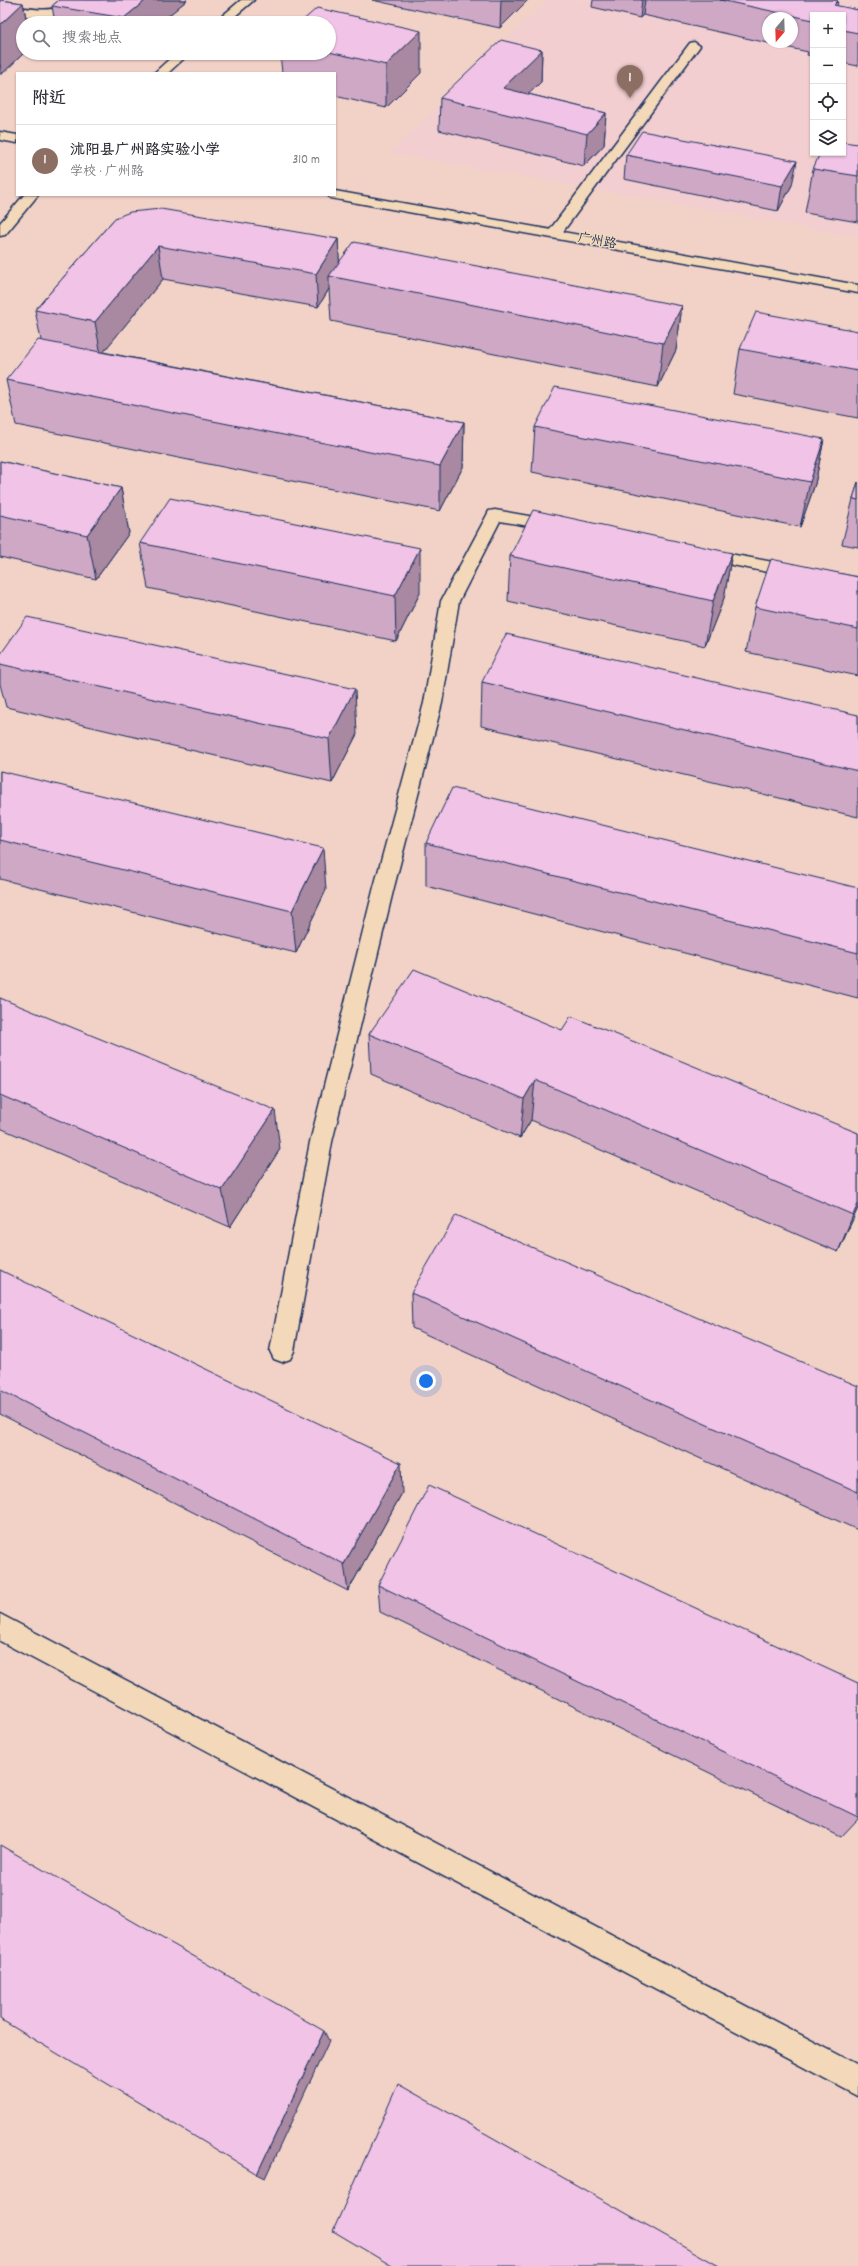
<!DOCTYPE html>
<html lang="zh">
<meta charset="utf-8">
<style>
body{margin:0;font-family:Dekko,"LXGW WenKai TC",sans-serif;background:#f2f2f3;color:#2b2b33}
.controls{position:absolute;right:12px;top:12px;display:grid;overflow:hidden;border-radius:0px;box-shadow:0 1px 3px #0004}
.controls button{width:36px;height:36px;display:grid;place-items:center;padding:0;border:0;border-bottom:1px solid #e1e1e2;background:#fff;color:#2b2b33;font:20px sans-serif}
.compass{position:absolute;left:762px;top:12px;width:36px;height:36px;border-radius:50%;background:#fff;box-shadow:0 1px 3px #0004;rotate:199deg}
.you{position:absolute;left:426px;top:1381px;width:14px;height:14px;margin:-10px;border:3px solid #fff;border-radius:50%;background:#1a73e8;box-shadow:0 0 0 6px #1a73e833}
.badge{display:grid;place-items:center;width:26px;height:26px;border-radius:50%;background:#d93025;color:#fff;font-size:13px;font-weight:700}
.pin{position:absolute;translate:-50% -33px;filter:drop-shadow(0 1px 2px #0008)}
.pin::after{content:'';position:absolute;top:21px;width:14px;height:12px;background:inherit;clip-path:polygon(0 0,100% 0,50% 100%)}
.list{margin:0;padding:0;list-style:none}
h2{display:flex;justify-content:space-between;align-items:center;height:52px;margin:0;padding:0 16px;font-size:17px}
h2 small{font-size:13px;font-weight:400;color:#7c7c81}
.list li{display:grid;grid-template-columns:26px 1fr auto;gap:12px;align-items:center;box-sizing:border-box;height:72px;padding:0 16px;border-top:1px solid #e1e1e2}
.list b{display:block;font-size:15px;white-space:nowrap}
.list p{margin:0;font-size:13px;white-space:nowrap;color:#7c7c81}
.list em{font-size:13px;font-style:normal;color:#7c7c81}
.icon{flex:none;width:22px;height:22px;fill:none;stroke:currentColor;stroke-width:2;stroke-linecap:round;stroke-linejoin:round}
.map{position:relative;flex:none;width:858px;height:2266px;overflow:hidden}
.search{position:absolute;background:#fff;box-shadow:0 1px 3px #0004;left:16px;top:16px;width:320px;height:44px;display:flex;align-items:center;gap:10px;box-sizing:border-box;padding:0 14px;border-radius:22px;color:#7c7c81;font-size:15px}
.panel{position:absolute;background:#fff;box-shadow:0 1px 3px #0004;left:16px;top:72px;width:320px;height:124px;border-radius:0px}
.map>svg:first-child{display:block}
</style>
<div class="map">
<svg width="858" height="2266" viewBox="0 0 858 2266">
<rect width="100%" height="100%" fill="#f2d2c7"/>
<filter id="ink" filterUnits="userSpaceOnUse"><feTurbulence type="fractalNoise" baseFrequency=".025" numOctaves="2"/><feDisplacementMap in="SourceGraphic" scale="8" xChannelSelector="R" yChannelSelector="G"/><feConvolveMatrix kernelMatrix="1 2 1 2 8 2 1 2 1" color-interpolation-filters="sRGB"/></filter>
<g filter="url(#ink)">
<path fill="#f2ced0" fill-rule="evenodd" d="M547 0H858V237L390 153ZM813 15H843V153H813ZM768 18H792V42H768Z"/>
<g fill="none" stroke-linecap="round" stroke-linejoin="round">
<defs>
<g id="service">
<path d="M85 0H101L67 16 38 18 0 12V4C35 10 51 14 85 0Z"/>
<path d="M694 42 700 46 559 237H549L547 234 549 231 690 43Z"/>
</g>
<g id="minor">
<path d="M495 510 557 521 563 522 565 526 563 530 557 531 500 521 459 601 442 703 394 887 332 1142 294 1351 290 1359 282 1362 274 1359 270 1351 310 1142 374 887 424 703 441 601 487 515 489 511Z"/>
<path d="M703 549 858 578V590L697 558 695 554 697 550Z"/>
<path d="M0 1614 858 2065V2096L0 1641Z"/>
</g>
<g id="tertiary">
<path d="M241 0H254L227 23H214Z"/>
<path d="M176 53H190L168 73H154Z"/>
<path d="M0 132 17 135V143L0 140Z"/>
<path d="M335 191 858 285V293L330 198 328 195H335Z"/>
<path d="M24 195H38L5 235 0 236V223Z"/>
</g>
</defs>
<use href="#service" stroke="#1b2f5e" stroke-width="3"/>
<use href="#minor" stroke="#1b2f5e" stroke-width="3"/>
<use href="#tertiary" stroke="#1b2f5e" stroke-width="3"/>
<use href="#service" fill="#f3d9ba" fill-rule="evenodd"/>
<use href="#minor" fill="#f3d9ba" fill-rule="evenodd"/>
<use href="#tertiary" fill="#f3d9ba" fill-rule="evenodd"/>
</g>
<g fill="#cfa8c6" stroke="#1b2f5e" fill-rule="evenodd">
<path d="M0 0 23 3 27 23H23V53H24L2 74H0Z"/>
<path d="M59 0H187L160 23H55L52 6Z"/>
<path d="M372 0H528L500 28Z"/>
<path d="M593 0H833L838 1 837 6 858 10V66L843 63V15H813V56L807 55 808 52 643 15 640 18 592 7ZM768 18H792V42H768Z"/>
<path d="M329 23 421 73 386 108 335 96V73H282L280 53H329Z"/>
<path d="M542 50 541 82 528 94 606 113 604 145 584 166 439 130 440 98Z"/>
<path d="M858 144V222L805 213 813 169Z"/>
<path d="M626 155 792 185 778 211 624 179Z"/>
<path d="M115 218 338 239 339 261 682 306 676 350 658 387 331 321 329 289 318 307 163 279 103 352 464 422 463 467 440 511 16 425 6 380 41 340 35 310Z"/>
<path d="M858 331V418L733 394 740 349Z"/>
<path d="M535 427 824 439 815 484 800 527 532 472Z"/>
<path d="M0 461 121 488 129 533 96 579 0 557Z"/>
<path d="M858 482V547L842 544 853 499Z"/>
<path d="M140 543 420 593 396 641 148 588Z"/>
<path d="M732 553 724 598 705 646 508 601 510 556Z"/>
<path d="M858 577V676L746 652 755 607Z"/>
<path d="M0 655 357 734 332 783 6 707 0 684Z"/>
<path d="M482 682 858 715V817L481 726Z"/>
<path d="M0 771 326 890 296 953 0 879Z"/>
<path d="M426 843 858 888V998L426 886Z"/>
<path d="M0 998 280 1149 230 1227 0 1128Z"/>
<path d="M562 1030 858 1133V1208L838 1252 531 1120 520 1138 371 1074 369 1034Z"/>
<path d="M0 1270 402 1493 348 1591 0 1414Z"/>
<path d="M411 1293 858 1386V1530L412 1328Z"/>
<path d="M378 1585 858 1683V1819L841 1837 380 1612Z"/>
</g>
<g fill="#a988a1" stroke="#1b2f5e">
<path d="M146 0H187L160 23H124V18Z"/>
<path d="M501 0H528L500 28Z"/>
<path d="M642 0H645L643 15 640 18Z"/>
<path d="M23 3 27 23H23V53H24L2 74 0 64V25Z"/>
<path d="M421 31V73L386 108V65Z"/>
<path d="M542 50 541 82 508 114 503 88Z"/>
<path d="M606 113 604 145 584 166 587 134Z"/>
<path d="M797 161 792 185 778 211 782 186Z"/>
<path d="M338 239 340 272 329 276V289L318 307 316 274Z"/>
<path d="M158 246 163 279 101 355 95 322Z"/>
<path d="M682 306 676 350 658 387 663 343Z"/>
<path d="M464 422 463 467 440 511V466Z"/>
<path d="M824 439 815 484 800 527 810 482Z"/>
<path d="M121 488 129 533 96 579 87 535Z"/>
<path d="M420 548V593L396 641 395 596Z"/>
<path d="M732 553 724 598 705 646 713 601Z"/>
<path d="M355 689 357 734 332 783 329 739Z"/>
<path d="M323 848 326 890 296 953 292 911Z"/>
<path d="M535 1080 531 1120 520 1138 524 1099Z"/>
<path d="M275 1110 280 1149 230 1227 222 1190Z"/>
<path d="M858 1204V1208L838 1252 853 1215Z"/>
<path d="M401 1463 402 1493 348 1591 344 1564Z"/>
<path d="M324 2031 329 2041 265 2178 257 2174Z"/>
</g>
<g fill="#f1c3e6" stroke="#1b2f5e">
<path d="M0 0 23 3 0 25Z"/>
<path d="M59 0H146L124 18 52 6Z"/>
<path d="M720 0H833L838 1 834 5 858 10V33L843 30V15H813V20Z"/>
<path d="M317 8 421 31 386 65 329 52V23H300Z"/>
<path d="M501 40 542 50 503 88 606 113 587 134 440 98Z"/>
<path d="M642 131 797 161 782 186 626 155Z"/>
<path d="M843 142 858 144V176L813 169 820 153H843Z"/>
<path d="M161 209 338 239 316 274 158 246 95 322 35 310 115 218 130 212Z"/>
<path d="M354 242 682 306 663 343 329 276Z"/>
<path d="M756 312 858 331V371L740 349Z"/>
<path d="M38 340 464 422 440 466 6 380Z"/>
<path d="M555 387 824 439 810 482 535 427Z"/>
<path d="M0 461 121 488 87 535 0 515Z"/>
<path d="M858 482V500L853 499Z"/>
<path d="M170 498 420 548 395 596 140 543Z"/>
<path d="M533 510 732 553 713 601 510 556Z"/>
<path d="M771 559 858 577V629L755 607Z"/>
<path d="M27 617 355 689 329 739 0 664V655Z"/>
<path d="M506 634 858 715V771L482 682Z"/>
<path d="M0 771 323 848 292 911 0 840Z"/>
<path d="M452 788 858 888V953L426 843Z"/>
<path d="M414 969 562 1030 571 1016 858 1133V1204L853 1215 535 1080 524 1099 369 1034Z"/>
<path d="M0 998 275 1110 222 1190 0 1095Z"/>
<path d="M456 1215 858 1386V1492L411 1293Z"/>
<path d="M0 1270 401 1463 344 1564 0 1390Z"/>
<path d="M429 1485 858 1683V1817L378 1585Z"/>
<path d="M0 1845 324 2031 257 2174 0 2019Z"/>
<path d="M398 2084 719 2266H392L333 2231Z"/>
</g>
</g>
<g text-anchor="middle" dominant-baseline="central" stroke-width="3" stroke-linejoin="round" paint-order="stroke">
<g font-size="13" fill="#1b2f5e" stroke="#f3d9ba">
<text transform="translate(597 242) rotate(10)">广州路</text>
</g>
</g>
</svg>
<div class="controls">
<button>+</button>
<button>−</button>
<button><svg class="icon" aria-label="locate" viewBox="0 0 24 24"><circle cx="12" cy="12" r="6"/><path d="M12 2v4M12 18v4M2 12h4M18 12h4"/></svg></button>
<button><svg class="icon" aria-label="layers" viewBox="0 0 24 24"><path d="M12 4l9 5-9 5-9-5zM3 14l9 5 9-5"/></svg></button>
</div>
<svg class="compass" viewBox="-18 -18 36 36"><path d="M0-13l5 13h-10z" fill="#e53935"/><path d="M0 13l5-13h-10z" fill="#7c7c81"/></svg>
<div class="you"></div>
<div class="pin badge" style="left:630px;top:98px;background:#8d6e63">1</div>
<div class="search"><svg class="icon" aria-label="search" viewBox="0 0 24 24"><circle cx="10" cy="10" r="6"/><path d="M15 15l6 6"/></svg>搜索地点</div>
<section class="panel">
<h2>附近<small></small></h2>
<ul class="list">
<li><span class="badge" style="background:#8d6e63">1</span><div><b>沭阳县广州路实验小学</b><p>学校 · 广州路</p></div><em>310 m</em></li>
</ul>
</section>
</div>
